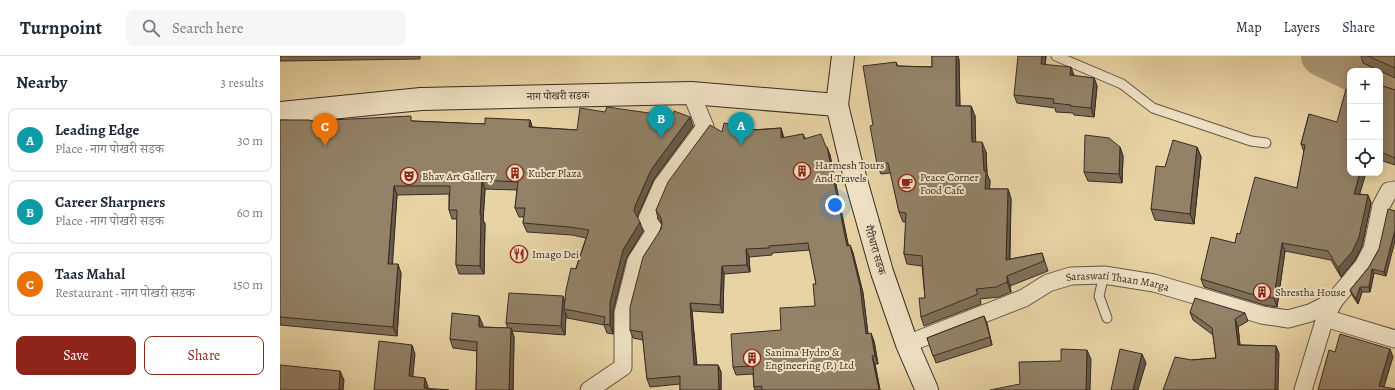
<!DOCTYPE html>
<meta charset="utf-8">
<style>
body{margin:0;font-family:Alegreya,"Noto Serif Devanagari",serif;background:#f6f6f7;color:#1f2937}
.controls{position:absolute;right:12px;top:12px;display:grid;overflow:hidden;border-radius:8px;box-shadow:0 2px 10px #0003}
.controls button{width:36px;height:36px;display:grid;place-items:center;padding:0;border:0;border-bottom:1px solid #e0e1e3;background:#fff;color:#1f2937;font:20px sans-serif}
.you{position:absolute;left:555px;top:149px;width:14px;height:14px;margin:-10px;border:3px solid #fff;border-radius:50%;background:#1a73e8;box-shadow:0 0 0 6px #1a73e833}
.badge{display:grid;place-items:center;width:26px;height:26px;border-radius:50%;background:#8f2418;color:#fff;font-size:13px;font-weight:700}
.pin{position:absolute;translate:-50% -33px;filter:drop-shadow(0 1px 2px #0008)}
.pin::after{content:'';position:absolute;top:21px;width:14px;height:12px;background:inherit;clip-path:polygon(0 0,100% 0,50% 100%)}
.list{margin:0;padding:0;list-style:none}
h2{display:flex;justify-content:space-between;align-items:center;height:52px;margin:0;padding:0 16px;font-size:17px}
h2 small{font-size:13px;font-weight:400;color:#747a83}
.list li{display:grid;grid-template-columns:26px 1fr auto;gap:12px;align-items:center;box-sizing:border-box;height:64px;margin:0 8px 8px;padding:0 8px;border:1px solid #e0e1e3;border-radius:8px}
.list b{display:block;font-size:15px;white-space:nowrap}
.list p{margin:0;font-size:13px;white-space:nowrap;color:#747a83}
.list em{font-size:13px;font-style:normal;color:#747a83}
.actions{display:flex;gap:8px;padding:12px 16px}
.actions a{flex:1;padding:9px 0;border:1px solid #8f2418;border-radius:8px;text-align:center;font-size:14px;color:#8f2418}
.actions .main{background:#8f2418;color:#fff}
.icon{flex:none;width:22px;height:22px;fill:none;stroke:currentColor;stroke-width:2;stroke-linecap:round;stroke-linejoin:round}
.map{position:relative;flex:none;width:1115px;height:334px;overflow:hidden}
header{display:flex;align-items:center;gap:24px;box-sizing:border-box;height:56px;padding:0 20px;background:#fff;border-bottom:1px solid #e0e1e3}
header strong{font-size:19px}
nav{display:flex;gap:22px;margin-inline-start:auto;font-size:14px}
.search{width:280px;height:36px;background:#f6f6f7;display:flex;align-items:center;gap:10px;box-sizing:border-box;padding:0 14px;border-radius:8px;color:#747a83;font-size:15px}
main{display:flex}
aside{flex:1;background:#fff}
.map>svg:first-child{display:block}
</style>
<header>
<strong>Turnpoint</strong>
<div class="search"><svg class="icon" aria-label="search" viewBox="0 0 24 24"><circle cx="10" cy="10" r="6"/><path d="M15 15l6 6"/></svg>Search here</div>
<nav><a>Map</a><a>Layers</a><a>Share</a></nav>
</header>
<main>
<aside>
<h2>Nearby<small>3 results</small></h2>
<ul class="list">
<li><span class="badge" style="background:#0f9aa8">A</span><div><b>Leading Edge</b><p>Place · नाग पोखरी सडक</p></div><em>30 m</em></li>
<li><span class="badge" style="background:#0f9aa8">B</span><div><b>Career Sharpners</b><p>Place · नाग पोखरी सडक</p></div><em>60 m</em></li>
<li><span class="badge" style="background:#e8710a">C</span><div><b>Taas Mahal</b><p>Restaurant · नाग पोखरी सडक</p></div><em>150 m</em></li>
</ul>
<div class="actions"><a class="main">Save</a><a>Share</a></div>
</aside>
<div class="map">
<svg width="1115" height="334" viewBox="0 0 1115 334">
<rect width="100%" height="100%" fill="#e7d3a4"/>
<filter id="stains"><feTurbulence type="fractalNoise" baseFrequency=".005" numOctaves="4"/><feColorMatrix values="0 0 0 0 .2 0 0 0 0 .09 0 0 0 0 .02 0 0 0 .5 -.17"/></filter>
<radialGradient id="worn" r=".72"><stop offset=".6" stop-color="#630" stop-opacity="0"/><stop offset="1" stop-color="#630" stop-opacity=".3"/></radialGradient>
<g fill="none" stroke-linecap="round" stroke-linejoin="round">
<g stroke="#ac9a79" stroke-width="40">
<path d="M1041 0 1072 15"/>
<path d="M1100 29 1115 36"/>
</g>
<defs>
<g id="service">
<path d="M776 0 842 28 873 52 971 85 986 87"/>
<path d="M824 219 819 240 827 262"/>
</g>
<g id="minor">
<path d="M1045 262 1115 283"/>
<path id="s1" d="M627 288 744 242 768 227 791 220 824 219 874 227 982 259 1008 263 1030 257 1054 245 1083 210 1092 193 1101 150 1109 135 1115 134"/>
<path d="M309 334 343 311V257L356 205 375 175 367 163 382 129 425 71 411 37"/>
<path d="M1023 334 1045 262 1054 245"/>
</g>
<g id="secondary">
<path d="M563 0 557 49 570 103 602 216 627 288 647 334"/>
<path d="M0 57 141 43 411 37 557 49"/>
</g>
</defs>
<use href="#service" stroke="#645545" stroke-width="11"/>
<use href="#minor" stroke="#645545" stroke-width="19"/>
<use href="#secondary" stroke="#382b25" stroke-width="24"/>
<use href="#service" stroke="#efe2c4" stroke-width="9"/>
<use href="#minor" stroke="#efe2c4" stroke-width="17"/>
<use href="#secondary" stroke="#efe2c4" stroke-width="22"/>
</g>
<g fill="#7e7059" stroke="#382b25">
<path d="M0 0H140V3L0 5Z"/>
<path d="M652 0H678L679 4 680 50H691L695 60V86L706 96 707 118 710 125 709 133H728L731 143 730 203 762 197 768 215 730 230 731 236 719 241 700 243 701 248 644 270 641 261 645 242 642 210 627 208 624 198 626 166H623L619 156 611 117 601 118 597 108 593 69 616 6 618 10 652 11Z"/>
<path d="M766 0 765 9 794 20 814 22 817 30 814 61 794 59 793 57 776 56 775 52 737 47 734 39Z"/>
<path d="M1081 0H1115V22L1083 7Z"/>
<path d="M1100 30 1115 34V109L1100 104Z"/>
<path d="M1029 58 1079 138 1088 139 1091 147 1082 190 1075 204 1061 221 1051 204 1005 195 997 251 984 249 924 231 921 223 955 187 960 178 1017 132 1024 96 1021 88Z"/>
<path d="M0 64 30 65H133L205 68 250 64 252 71 297 74 413 70 374 123 358 159 357 162 363 175 346 203 333 255V278L327 277 324 269 287 262 286 258 285 279 232 275 234 281 233 334H196L197 295 173 292 170 283 199 260 202 271 228 272 226 267 285 245 306 182 292 179 247 176 243 167 244 161H239L235 152 237 134 205 133 203 164 205 168 204 218H179L176 209 177 163H172L169 154V138L117 139 112 208 121 217 117 280 0 269Z"/>
<path d="M501 72 504 82 523 78 525 82 546 91 550 99 568 190 570 189 573 197 583 237 588 278 594 285 598 308H595L600 334H475L474 331 473 318 456 319 453 311 501 274 535 250 536 228 530 194 492 197V199L469 201 470 216 444 218 443 257 412 255 417 309H438L441 316V334H400V328L370 331 367 323 363 284 353 282 350 274 382 168 378 162 376 154 442 76Z"/>
<path d="M840 91 843 100 842 127 808 125 804 116Z"/>
<path d="M917 91 921 101 914 168 875 164 871 153 885 111Z"/>
<path d="M1099 193 1106 220 1094 217 1090 236H1082L1078 248 1072 239 1070 234 1089 211Z"/>
<path d="M910 256 965 257 968 265 958 271 960 289 996 290 999 298 912 304 936 302 933 279 913 264Z"/>
<path d="M704 260 712 289 656 307 647 282Z"/>
</g>
<g fill="#675b48" stroke="#382b25">
<path d="M676 0H678L679 4 680 60 676 50Z"/>
<path d="M762 0H766L764 17 761 8Z"/>
<path d="M791 11 794 19H790Z"/>
<path d="M814 22 817 30 814 61 811 52Z"/>
<path d="M691 50 695 60 696 96 692 86Z"/>
<path d="M410 61 413 70 374 123 358 159 357 164 354 155 355 150 371 114Z"/>
<path d="M250 64 253 73 249 71Z"/>
<path d="M501 72 503 80 504 90 501 82Z"/>
<path d="M702 86 706 96 707 118 710 125 709 143 705 133Z"/>
<path d="M547 91 550 99 570 197 567 190Z"/>
<path d="M840 91 843 100 842 127 839 118Z"/>
<path d="M917 91 921 101 914 168 910 158Z"/>
<path d="M1080 117H1086L1077 147 1074 138Z"/>
<path d="M202 124 205 133 203 164 205 168 204 218 200 210V159Z"/>
<path d="M114 130 117 139 112 216 108 208Z"/>
<path d="M728 133 731 143 729 214 726 204Z"/>
<path d="M1088 139 1091 147 1082 190 1075 204 1061 221 1058 212Z"/>
<path d="M360 166 363 175 346 203 333 255V278L330 269V246L343 194Z"/>
<path d="M1115 174V185L1106 220 1104 216Z"/>
<path d="M1002 187 1005 195 997 251 994 242Z"/>
<path d="M570 189 573 197 583 237 589 286 586 278Z"/>
<path d="M466 193 469 201 470 216 467 209Z"/>
<path d="M118 208 121 217 117 280 113 271Z"/>
<path d="M442 210 444 218 443 257 440 249Z"/>
<path d="M1092 213 1094 217 1090 236 1089 231Z"/>
<path d="M727 220 730 230 731 236 727 226Z"/>
<path d="M1080 231 1082 236 1078 248 1076 243Z"/>
<path d="M283 240 286 249 284 253 286 258 285 279 281 270Z"/>
<path d="M410 247 412 255 417 317 414 309Z"/>
<path d="M199 260 203 269 202 280 199 271Z"/>
<path d="M704 260 707 267 712 289 710 281Z"/>
<path d="M955 263 958 271 961 298 958 289Z"/>
<path d="M231 272 234 281 233 334H229Z"/>
<path d="M591 277 594 285 598 308 595 300Z"/>
<path d="M132 289 135 298 132 329 129 320Z"/>
<path d="M996 290 999 298 998 334H995Z"/>
<path d="M1110 293 1113 301 1103 334 1099 330Z"/>
<path d="M807 294 811 303 810 334H806Z"/>
<path d="M862 298 866 307 858 334H853Z"/>
<path d="M592 300 595 308 600 334H599Z"/>
<path d="M438 309 441 316V334H439Z"/>
<path d="M60 315 64 324 63 334H59Z"/>
<path d="M145 322 148 331V334L144 332Z"/>
</g>
<g fill="#938267" stroke="#382b25">
<path d="M652 0H676V50H691L692 86H702L704 115H706L705 133H728L726 204 762 197 764 205 727 220V226L716 231 696 233 698 238 641 261 639 242H645L642 200 624 198 626 157 619 156 608 107 597 108 590 70 593 69 583 10 616 6 617 10 652 11Z"/>
<path d="M738 0H762L761 8 791 11 790 19 814 22 811 52 790 50 791 49 773 47 774 43 734 39Z"/>
<path d="M1088 0H1115V12Z"/>
<path d="M1100 29 1115 34V102L1100 96Z"/>
<path d="M1066 33 1070 34V117H1080L1074 138 1088 139 1079 181 1072 196 1058 212 1048 195 1002 187 994 242 981 241 921 223 931 181 955 187 957 177 960 178 975 121 1017 132 1025 89 1021 88 1029 58 1057 66Z"/>
<path d="M327 51 376 58 378 53 393 59 394 55 410 61 371 114 355 150 354 155 360 166 343 194 330 246V269L324 268 325 261 284 253 286 234 291 212 296 213 309 174 289 171 243 167 245 152H235L238 126 202 124 200 159H201L200 210 176 209 177 154H169L170 130H114L108 208H118L113 271 0 261V64H30V65L131 60V65L205 68V62L250 64 249 71 297 74 300 52 325 56Z"/>
<path d="M444 67 476 74 501 72V82L523 78 524 83 541 78 546 91H547L567 190 570 189 580 230 586 278 591 277 595 300H592L599 334H482V330L474 331 473 310 453 311 451 278 501 274 500 252 535 250 533 228H536L528 187 489 190V192L466 193 467 209 442 210 440 249 410 247 414 309H438L439 334H400V320L367 323 362 276 350 274V251L363 201 381 173 382 168 381 162 376 154 388 126 430 69 442 76Z"/>
<path d="M805 79 829 82 840 91 839 118 804 116Z"/>
<path d="M893 84 917 91 910 158 871 153 876 110 885 111Z"/>
<path d="M1108 153 1115 155V174L1104 216 1092 213 1089 231H1080L1076 243 1070 234 1089 211 1099 193Z"/>
<path d="M229 237 283 240 281 270 226 267Z"/>
<path d="M915 242 965 257 955 263 958 289 996 290 995 334H883L895 301 912 304 936 302 932 272 910 256Z"/>
<path d="M172 257 199 260V271L231 272 229 334H196L197 286 170 283Z"/>
<path d="M704 260 710 281 653 300 647 282Z"/>
<path d="M1060 278 1110 293 1099 330 1115 333V334H1038L1049 294 1055 296Z"/>
<path d="M99 285 132 289 129 320 145 322 144 332 169 334H94Z"/>
<path d="M781 293 807 294 806 334H710L740 328 739 306 781 305Z"/>
<path d="M840 293 862 298 853 334H831Z"/>
<path d="M0 309 60 315 59 334H0Z"/>
</g>
<defs>
<symbol id="building-ring" viewBox="-11 -11 22 22"><circle r="9.5" fill="#efe2c4" stroke="#8f2418" stroke-width="1.5"/><path d="M-4-6H4V6H1V3H-1V6H-4ZM-2.5-4.3h1.7v1.8h-1.7ZM.8-4.3h1.7v1.8H.8ZM-2.5-1h1.7V.8h-1.7ZM.8-1h1.7V.8H.8Z" fill="#8f2418"/></symbol>
<symbol id="theatre-ring" viewBox="-11 -11 22 22"><circle r="9.5" fill="#efe2c4" stroke="#8f2418" stroke-width="1.5"/><path d="M-5-5.5Q0-4 5-5.5V0Q5 5 0 6Q-5 5-5 0ZM-3.3-2.5H-1v1.5H-3.3ZM1-2.5H3.3v1.5H1ZM-2.8 1Q0 5.5 2.8 1Z" fill="#8f2418"/></symbol>
<symbol id="cafe-ring" viewBox="-11 -11 22 22"><circle r="9.5" fill="#efe2c4" stroke="#8f2418" stroke-width="1.5"/><path d="M-5.5-4.5H6V0H3Q3 3.5 0 3.5H-2.5Q-5.5 3.5-5.5 0ZM3-3.2v2h1.7v-2ZM-6 4.5H4V6H-6Z" fill="#8f2418"/></symbol>
<symbol id="restaurant-ring" viewBox="-11 -11 22 22"><circle r="9.5" fill="#efe2c4" stroke="#8f2418" stroke-width="1.5"/><path d="M-5-6h1v4h1v-4h1v4h1v-4h1v5L-1.5 .5V6h-2V.5L-5-1ZM5-6V6H3V1.5H1.5Q1.5-4 5-6Z" fill="#8f2418"/></symbol>
</defs>
<g fill-rule="evenodd">
<use href="#building-ring" x="512" y="105" width="20" height="20"/>
<use href="#building-ring" x="225" y="107" width="20" height="20"/>
<use href="#theatre-ring" x="119" y="110" width="20" height="20"/>
<use href="#cafe-ring" x="617" y="117" width="20" height="20"/>
<use href="#restaurant-ring" x="229" y="188" width="20" height="20"/>
<use href="#building-ring" x="972" y="226" width="20" height="20"/>
<use href="#building-ring" x="462" y="292" width="20" height="20"/>
</g>
<g text-anchor="middle" dominant-baseline="central" stroke-width="4" stroke-linejoin="round" paint-order="stroke">
<g font-size="11" fill="#382b25" stroke="#efe2c4">
<text transform="translate(278 40) rotate(-1)">नाग पोखरी सडक</text>
<text transform="translate(595 194) rotate(73)">गैरीधारा सडक</text>
<text stroke="none"><textPath href="#s1" startOffset="225">Saraswati Thaan Marga</textPath></text>
</g>
<g font-size="11" fill="#382b25" stroke="#efe2c4" text-anchor="start">
<text x="535" y="109">Harmesh Tours<tspan x="535" dy="13">And Travels</tspan></text>
<text x="248" y="117">Kuber Plaza</text>
<text x="142" y="120">Bhav Art Gallery</text>
<text x="640" y="121">Peace Corner<tspan x="640" dy="13">Food Cafe</tspan></text>
<text x="252" y="198">Imago Dei</text>
<text x="995" y="236">Shrestha House</text>
<text x="485" y="296">Sanima Hydro &amp;<tspan x="485" dy="13">Engineering (P.) Ltd</tspan></text>
</g>
</g>
<rect width="100%" height="100%" filter="url(#stains)"/>
<rect width="100%" height="100%" fill="url(#worn)"/>
</svg>
<div class="controls">
<button>+</button>
<button>−</button>
<button><svg class="icon" aria-label="locate" viewBox="0 0 24 24"><circle cx="12" cy="12" r="6"/><path d="M12 2v4M12 18v4M2 12h4M18 12h4"/></svg></button>
</div>
<div class="you"></div>
<div class="pin badge" style="left:461px;top:89px;background:#0f9aa8">A</div>
<div class="pin badge" style="left:381px;top:82px;background:#0f9aa8">B</div>
<div class="pin badge" style="left:45px;top:90px;background:#e8710a">C</div>
</div>
</main>
